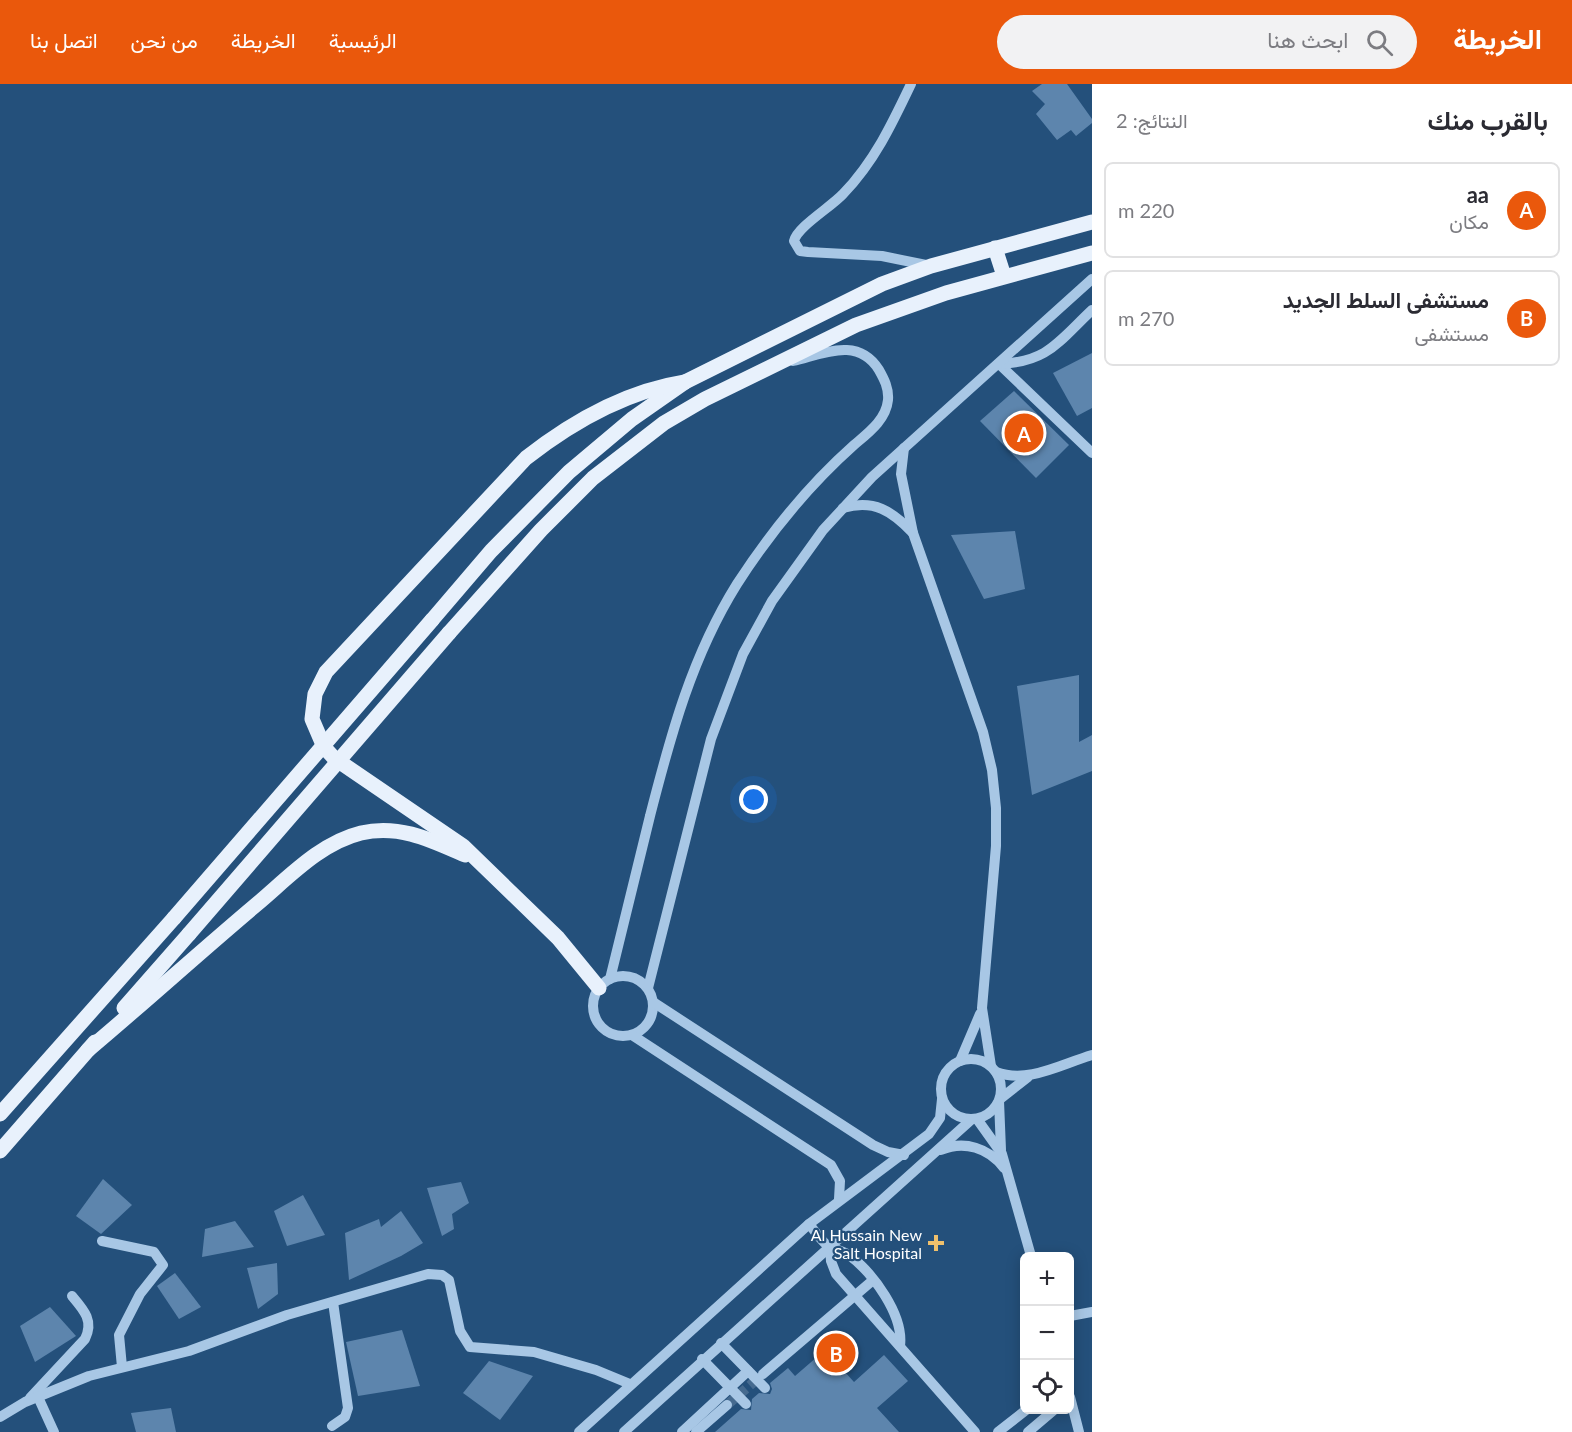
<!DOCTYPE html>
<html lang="ar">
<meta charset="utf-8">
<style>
body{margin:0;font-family:Lato,Vazirmatn,sans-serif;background:#f2f2f3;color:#2b2b33;direction:rtl}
.controls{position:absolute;right:18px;bottom:18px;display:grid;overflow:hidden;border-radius:9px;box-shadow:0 3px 15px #0003}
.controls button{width:54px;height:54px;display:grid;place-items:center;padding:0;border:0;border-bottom:2px solid #e1e1e2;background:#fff;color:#2b2b33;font:30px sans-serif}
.you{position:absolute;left:754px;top:716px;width:21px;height:21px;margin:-15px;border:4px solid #fff;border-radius:50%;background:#1a73e8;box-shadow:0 0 0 9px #1a73e833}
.badge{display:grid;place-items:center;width:39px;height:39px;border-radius:50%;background:#ea580c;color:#fff;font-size:20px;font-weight:700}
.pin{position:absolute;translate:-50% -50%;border:3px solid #fff;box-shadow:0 2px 6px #0006}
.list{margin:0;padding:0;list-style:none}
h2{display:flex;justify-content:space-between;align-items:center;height:78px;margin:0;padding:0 24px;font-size:26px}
h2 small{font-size:20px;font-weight:400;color:#7c7c81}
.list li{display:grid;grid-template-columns:39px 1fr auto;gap:18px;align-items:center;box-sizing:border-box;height:96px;margin:0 12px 12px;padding:0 12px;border:2px solid #e1e1e2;border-radius:9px}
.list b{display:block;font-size:22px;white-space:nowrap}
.list p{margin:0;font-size:20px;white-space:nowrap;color:#7c7c81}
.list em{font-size:20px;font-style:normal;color:#7c7c81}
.icon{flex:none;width:33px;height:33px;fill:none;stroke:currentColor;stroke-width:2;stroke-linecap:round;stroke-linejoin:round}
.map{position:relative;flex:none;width:1092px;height:1348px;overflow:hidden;direction:ltr}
header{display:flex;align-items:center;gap:36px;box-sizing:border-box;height:84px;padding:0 30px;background:#ea580c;color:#fff}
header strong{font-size:28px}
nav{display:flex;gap:33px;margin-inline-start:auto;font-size:21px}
.search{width:420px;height:54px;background:#f2f2f3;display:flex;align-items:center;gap:15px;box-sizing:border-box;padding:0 21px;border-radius:33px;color:#7c7c81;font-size:22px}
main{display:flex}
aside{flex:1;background:#fff}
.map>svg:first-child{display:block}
</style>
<header>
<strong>الخريطة</strong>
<div class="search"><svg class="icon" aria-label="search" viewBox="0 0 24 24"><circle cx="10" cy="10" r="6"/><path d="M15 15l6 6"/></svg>ابحث هنا</div>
<nav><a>الرئيسية</a><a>الخريطة</a><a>من نحن</a><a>اتصل بنا</a></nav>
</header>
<main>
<aside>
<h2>بالقرب منك<small>النتائج: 2</small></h2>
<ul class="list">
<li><span class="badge">A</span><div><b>aa</b><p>مكان</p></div><em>220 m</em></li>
<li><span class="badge">B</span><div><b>مستشفى السلط الجديد</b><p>مستشفى</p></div><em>270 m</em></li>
</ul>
</aside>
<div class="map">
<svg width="1092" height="1348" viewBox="0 0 1092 1348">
<rect width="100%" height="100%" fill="#24507b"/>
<g fill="#5d85ad">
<path d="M1042 0H1067L1092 35V39L1076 52 1071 46 1057 56 1036 30 1045 20 1032 7Z"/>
<path d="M1092 269V324L1077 332 1053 289Z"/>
<path d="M1014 307 1069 361 1036 394 980 337Z"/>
<path d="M1015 447 1025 505 984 515 951 451Z"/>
<path d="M1079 591V658L1092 651V687L1032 711 1017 602Z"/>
<path d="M103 1095 132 1121 101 1150 76 1132Z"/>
<path d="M461 1098 469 1119 452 1130 454 1145 442 1152 427 1104Z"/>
<path d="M303 1111 325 1151 287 1162 274 1127Z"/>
<path d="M401 1127 423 1159 401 1172 349 1196 345 1149 379 1135 381 1143Z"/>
<path d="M235 1137 254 1163 202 1173 205 1145Z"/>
<path d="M277 1179 278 1210 258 1225 247 1184Z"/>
<path d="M175 1189 201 1223 179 1235 157 1202Z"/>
<path d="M50 1223 76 1252 35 1278 20 1242Z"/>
<path d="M402 1246 420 1302 358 1312 346 1258Z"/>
<path d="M825 1266 854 1298 884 1271 908 1297 877 1324 899 1348H715L741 1325 751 1326 752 1315 759 1309 770 1310 772 1305 770 1299 788 1284 795 1292Z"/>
<path d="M489 1277 533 1292 500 1336 463 1309Z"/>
<path d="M171 1324 176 1348H136L131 1329Z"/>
</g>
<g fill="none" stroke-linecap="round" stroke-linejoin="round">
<path stroke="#456a8f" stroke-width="10" stroke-dasharray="10 5" stroke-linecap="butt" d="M727 1321 763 1290"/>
<g stroke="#a8c7e5" stroke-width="10">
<path d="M911 0C892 40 874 78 843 110 831 123 797 143 794 157L800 167 808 168 882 172 931 182"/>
<path d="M999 280 1092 369"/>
<path d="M999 280C1048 278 1058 258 1092 226"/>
<path d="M904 364 901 390 913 449 983 648 992 686 996 724V762L982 924 991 982"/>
<path d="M843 424C874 415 892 427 913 449"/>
<circle cx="623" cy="922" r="30"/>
<path d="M610 895C624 840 637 786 650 732 671 650 692 572 737 500 770 449 809 401 854 361 868 349 886 336 888 316 889 304 884 295 879 286 858 252 823 270 793 277"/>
<path d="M648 904 711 655 743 570 772 517 823 446 872 393 1092 195"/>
<path d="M653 918 873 1061 888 1068 904 1071"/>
<path d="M632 951 831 1081 840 1097 839 1115"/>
<circle cx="971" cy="1005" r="30"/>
<path d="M960 977 980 930"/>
<path d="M996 988C1028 1000 1061 980 1092 971"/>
<path d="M1000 1015 1028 993"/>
<path d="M999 1017 1001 1066"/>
<path d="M977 1035 1002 1070 1031 1172"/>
<path d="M941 1066C964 1056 989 1064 1004 1084"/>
<path d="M809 1140C815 1147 823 1160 831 1164 838 1166 843 1167 849 1171 873 1189 904 1231 900 1262"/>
<path d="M102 1157 154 1168 163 1181 140 1210 119 1251 122 1283"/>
<path d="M830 1164 831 1177 836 1190 975 1348"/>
<path d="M1070 1232 1092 1228"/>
<path d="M721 1259 765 1304"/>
<path d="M702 1275 746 1320"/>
<path d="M763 1290 872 1197"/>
<path d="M38 1313 54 1348"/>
<path d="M1070 1313 1079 1348"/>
<path d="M30 1314 85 1255C94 1237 84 1226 72 1212"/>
<path d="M0 1333 25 1318 89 1292 189 1267 287 1231 428 1190 442 1191 449 1196 460 1247 470 1263 534 1268 596 1286 630 1300"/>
<path d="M332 1342 345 1333 348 1324 333 1218"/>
<path d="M579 1348 809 1140 929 1050 940 1034 942 1015"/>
<path d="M624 1348 972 1035"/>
<path d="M682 1348 748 1287"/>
<path d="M696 1348 727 1321"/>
<path d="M998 1348 1026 1326"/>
<path d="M1028 1348 1054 1326"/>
</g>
<g stroke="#e8f1fc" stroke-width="15">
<path d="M995 164 1004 192"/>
<path d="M432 536 491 467 569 388 632 335 685 298 882 200 931 182 1092 138"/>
<path d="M449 549 541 446 593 394 664 339 705 315 856 241 946 209 1092 169"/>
<path d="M599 904 558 854 463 762 334 674 324 663 312 635 315 610 326 588 526 374C572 338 627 307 685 298"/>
<path d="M124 924 189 850"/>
<path d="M88 966C145 918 200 868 257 820 288 794 320 759 361 749 399 740 431 756 465 771"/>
<path d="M0 1030 174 834"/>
<path d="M0 1067 95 958"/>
</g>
<g stroke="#e8f1fc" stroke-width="15">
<path d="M174 834 432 536"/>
<path d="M189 850 449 549"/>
</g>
</g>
<path fill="#efc06c" stroke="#24507b" stroke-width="2" d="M933 1150h6v6h6v6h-6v6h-6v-6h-6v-6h6z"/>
<g text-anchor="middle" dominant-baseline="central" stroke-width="4.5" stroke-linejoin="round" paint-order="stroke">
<g font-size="16" fill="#fff" stroke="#24507b" text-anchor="end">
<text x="922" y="1150">Al Hussain New<tspan x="922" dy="18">Salt Hospital</tspan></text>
</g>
</g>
</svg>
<div class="controls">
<button>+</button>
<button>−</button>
<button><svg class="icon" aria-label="locate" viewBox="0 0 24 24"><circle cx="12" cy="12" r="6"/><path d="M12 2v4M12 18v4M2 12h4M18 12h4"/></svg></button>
</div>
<div class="you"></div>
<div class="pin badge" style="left:1024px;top:349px">A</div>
<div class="pin badge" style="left:836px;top:1269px">B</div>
</div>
</main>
